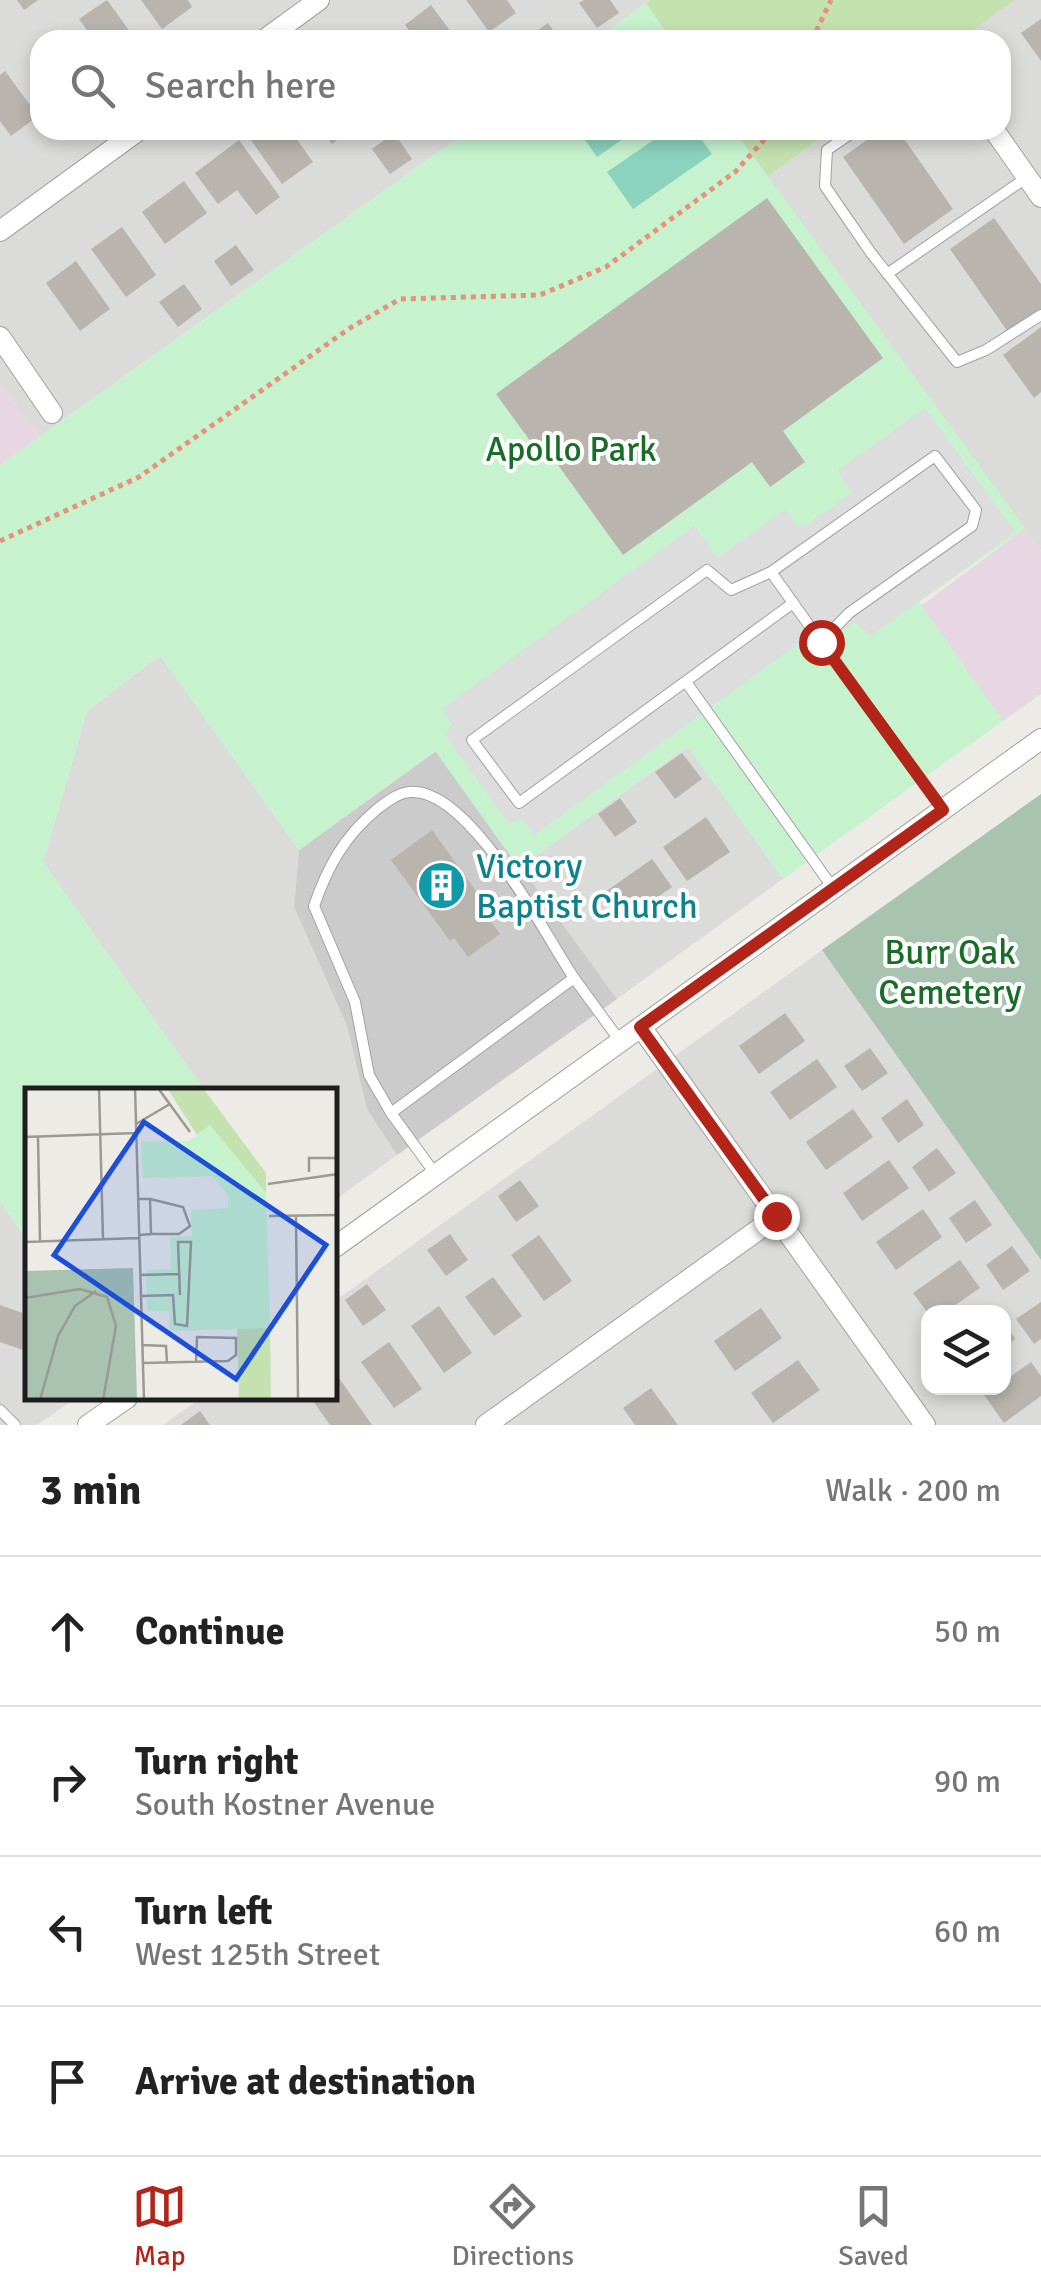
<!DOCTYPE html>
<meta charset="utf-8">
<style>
body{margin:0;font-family:Signika,sans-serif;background:#f2f2f2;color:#222}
.controls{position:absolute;right:30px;bottom:30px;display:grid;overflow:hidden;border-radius:20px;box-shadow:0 5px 15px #0003}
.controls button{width:90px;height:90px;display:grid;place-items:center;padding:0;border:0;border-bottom:2px solid #e0e0e0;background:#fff;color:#222;font:50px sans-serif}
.stop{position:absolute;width:30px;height:30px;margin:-22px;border:8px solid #b32518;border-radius:50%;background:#fff}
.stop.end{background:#b32518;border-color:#fff;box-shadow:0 2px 10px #0008}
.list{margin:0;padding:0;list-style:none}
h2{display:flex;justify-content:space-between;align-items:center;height:130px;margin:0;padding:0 40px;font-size:42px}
h2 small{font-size:32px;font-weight:400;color:#767676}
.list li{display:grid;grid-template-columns:65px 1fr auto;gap:30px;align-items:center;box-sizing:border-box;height:150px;padding:0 40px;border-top:2px solid #e0e0e0}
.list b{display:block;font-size:38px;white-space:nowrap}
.list p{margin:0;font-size:32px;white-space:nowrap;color:#767676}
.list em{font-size:32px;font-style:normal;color:#767676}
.icon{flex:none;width:55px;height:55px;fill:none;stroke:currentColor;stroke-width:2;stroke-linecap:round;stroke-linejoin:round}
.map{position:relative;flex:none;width:1041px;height:1425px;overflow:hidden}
.search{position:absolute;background:#fff;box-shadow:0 5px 15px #0003;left:30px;right:30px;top:30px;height:110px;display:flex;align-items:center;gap:25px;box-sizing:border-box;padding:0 35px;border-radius:30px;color:#767676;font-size:38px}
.sheet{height:730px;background:#fff}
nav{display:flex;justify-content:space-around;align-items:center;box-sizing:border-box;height:140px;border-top:2px solid #e0e0e0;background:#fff;font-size:28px;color:#767676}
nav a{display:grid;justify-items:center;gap:5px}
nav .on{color:#b32518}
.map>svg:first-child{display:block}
</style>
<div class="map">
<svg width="1041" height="1425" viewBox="0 0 1041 1425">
<rect width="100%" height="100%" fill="#edebe5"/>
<g fill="#dbdbda" fill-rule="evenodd">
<path d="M0 0H650L594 40H40V130H469L39 437 0 382Z"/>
<path d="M1015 0H1041V551L767 177 832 130H1001V40H959Z"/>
<path d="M160 655 299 850 294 907 347 1026 367 1109 397 1155 335 1200V1090H204L43 862 87 711Z"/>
<path d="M688 746 783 879 617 999 519 868Z"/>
<path d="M822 950 1041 1260V1425H163L201 1398H335V1301ZM928 1312H1004V1388H928Z"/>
<path d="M0 1201 27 1240 28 1398H75L37 1425H0Z"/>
</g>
<g fill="#e6d7e2">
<path d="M0 382 39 437 0 465Z"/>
<path d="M1025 528 1041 551V694L1003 721 921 606Z"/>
</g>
<path fill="#cbcbcb" d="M436 751 617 999 397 1155 367 1109 347 1026 294 907 299 850Z"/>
<g fill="#c4e2b0">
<path d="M650 0H1015L959 40H671L646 3Z"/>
<path d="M734 130H832L767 177Z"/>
</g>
<path fill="#a8c3af" d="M1041 794V1260L822 950Z"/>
<g fill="#c6f2ce">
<path d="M646 3 671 40H594Z"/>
<path d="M469 130H734L1025 528 919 602 1003 721 783 879 687 746 519 868 435 751 299 850 159 655 87 711 43 862 204 1090H28L27 1240 0 1201V465Z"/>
</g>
<g fill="#8cd3be">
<path d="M578 130H636L597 157Z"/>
<path d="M668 130H695L712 154 633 209 607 172Z"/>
</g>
<path fill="#ddd" d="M925 408 1015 532 871 636 855 622 817 648 805 639 534 835 522 819 508 822 444 734 452 725 443 708 694 526 718 558 785 509 798 527 805 526 851 493 838 470Z"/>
<g fill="#bab4ae">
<path d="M17 0H38L24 10Z"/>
<path d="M107 0 136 40H94L79 19Z"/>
<path d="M141 0H188L192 7 162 29Z"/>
<path d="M466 0H507L516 13 489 32Z"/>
<path d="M584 0H610L619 13 597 28 579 3Z"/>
<path d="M431 5 457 40H416L405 25Z"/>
<path d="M1041 19V61L1021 33Z"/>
<path d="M548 23 560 40H525Z"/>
<path d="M40 46V66L30 53Z"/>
<path d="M5 71 38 116 11 136 0 121V75Z"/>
<path d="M256 130H290L313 162 282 184 248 136Z"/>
<path d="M322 130H352L332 144Z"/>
<path d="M881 130H898L953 209 904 244 843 157Z"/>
<path d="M394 133 412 159 390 174 372 149Z"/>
<path d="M239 140 280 197 256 215 237 190 218 204 195 173Z"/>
<path d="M184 181 207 213 165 244 142 212Z"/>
<path d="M767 198 883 358 783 431 805 462 770 487 752 462 623 555 540 440 533 445 496 394Z"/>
<path d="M994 218 1041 284V309L1008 332 950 249Z"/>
<path d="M122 227 156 275 126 297 91 249Z"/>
<path d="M236 245 254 270 231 286 214 261Z"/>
<path d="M76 261 110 309 80 331 46 283Z"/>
<path d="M184 284 202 309 178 327 159 302Z"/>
<path d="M1041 327V392L1034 398 1003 355Z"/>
<path d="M682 753 702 779 675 799 655 772Z"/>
<path d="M620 798 637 822 615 837 598 814Z"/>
<path d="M706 817 730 852 687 881 663 847Z"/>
<path d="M432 830 491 912 486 915 500 934 468 957 454 938 450 941 391 860Z"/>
<path d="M652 859 672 887 625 920 605 892Z"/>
<path d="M785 1013 805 1041 759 1074 739 1046Z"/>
<path d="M870 1048 888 1073 862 1091 844 1066Z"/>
<path d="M817 1059 837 1087 790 1120 770 1092Z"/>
<path d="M907 1099 924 1125 898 1143 881 1118Z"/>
<path d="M853 1109 873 1137 826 1170 806 1142Z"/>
<path d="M937 1148 956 1173 929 1192 912 1167Z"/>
<path d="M889 1160 909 1188 862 1221 843 1193Z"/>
<path d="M520 1180 539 1206 516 1222 498 1196Z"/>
<path d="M975 1200 992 1225 966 1243 949 1218Z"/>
<path d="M923 1209 942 1237 896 1270 876 1242Z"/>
<path d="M450 1234 468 1260 446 1276 427 1250Z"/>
<path d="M539 1235 572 1281 544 1301 511 1255Z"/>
<path d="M1012 1246 1030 1271 1003 1290 986 1265Z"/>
<path d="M960 1260 980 1288 945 1312H927L913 1293Z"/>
<path d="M493 1277 522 1316 494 1336 465 1297Z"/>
<path d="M367 1284 386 1310 363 1326 345 1300Z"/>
<path d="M1041 1302V1339L1034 1344 1016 1319Z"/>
<path d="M0 1305 28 1315V1361L23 1360 26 1351 0 1342Z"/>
<path d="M439 1306 472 1353 444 1373 411 1326Z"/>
<path d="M761 1308 782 1338 735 1371 714 1341Z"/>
<path d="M1004 1322 1015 1339 1004 1347Z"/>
<path d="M389 1342 422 1389 394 1408 361 1362Z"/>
<path d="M798 1360 820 1390 773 1423 751 1393Z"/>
<path d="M1031 1362 1041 1376V1396L1004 1423 984 1395 1004 1388V1381Z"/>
<path d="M339 1378 372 1425H330L311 1398H335Z"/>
<path d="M651 1388 678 1425H635L623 1408Z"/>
<path d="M200 1411 210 1425H181Z"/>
</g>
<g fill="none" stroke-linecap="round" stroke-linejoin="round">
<defs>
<g id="lane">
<path d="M856 130 827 150 825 186 871 253 957 362 986 350 1041 315"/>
<path d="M887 274 1026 178"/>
<path d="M771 572 821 642"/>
<path d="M793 603 519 803 472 740 707 570 731 590 771 572 935 456 976 510 972 526 849 613 821 642 943 810"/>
<path d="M686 682 833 888"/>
<path d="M391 1113 369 1075 355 1002 314 906C328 866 344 837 376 810 385 803 397 793 410 792 469 787 544 933 574 978"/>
<path d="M436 1175 391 1113 574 978 620 1041"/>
<path d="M0 1410 15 1425"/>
</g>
<g id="street">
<path d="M264 40 319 0"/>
<path d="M994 130 1041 197"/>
<path d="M0 231 139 130"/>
<path d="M0 337 52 413"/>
<path d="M641 1027 925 1425"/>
<path d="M335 1247 1041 739"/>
<path d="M88 1425 127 1398"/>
<path d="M486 1425 776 1217"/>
</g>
</defs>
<use href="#lane" stroke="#a1a1a1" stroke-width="12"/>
<use href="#street" stroke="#a1a1a1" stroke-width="22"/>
<g stroke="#e98f7a" stroke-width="5" stroke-dasharray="5 5" stroke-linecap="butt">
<path d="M812 40 831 0"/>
<path d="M0 541 139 477 350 328 400 299 540 295 606 267 735 172 773 130"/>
</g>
<use href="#lane" stroke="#fff" stroke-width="10"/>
<use href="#street" stroke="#fff" stroke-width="20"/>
</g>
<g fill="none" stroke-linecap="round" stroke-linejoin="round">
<path stroke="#b32518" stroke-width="12" d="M776 1216 640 1027 943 810 821 642"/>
</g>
<defs>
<symbol id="building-disc" viewBox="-11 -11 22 22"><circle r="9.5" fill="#0f9aa8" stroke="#fff"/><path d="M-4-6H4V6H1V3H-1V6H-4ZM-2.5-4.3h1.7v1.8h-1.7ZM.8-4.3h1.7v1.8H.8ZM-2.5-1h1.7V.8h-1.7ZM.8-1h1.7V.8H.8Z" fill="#fff"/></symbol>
</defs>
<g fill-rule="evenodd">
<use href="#building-disc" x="414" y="858" width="55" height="55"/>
</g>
<g text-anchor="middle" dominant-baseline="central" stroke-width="8" stroke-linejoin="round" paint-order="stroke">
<g font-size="35" fill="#186e27" stroke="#fff">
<text x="571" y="449">Apollo Park</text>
<text x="950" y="952">Burr Oak<tspan x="950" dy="40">Cemetery</tspan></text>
</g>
<g font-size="35" fill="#0d838f" stroke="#fff" text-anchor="start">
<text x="476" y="866">Victory<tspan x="476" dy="40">Baptist Church</tspan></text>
</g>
</g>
<g transform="translate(25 1088)">
<rect width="312" height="312" fill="#edebe5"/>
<path d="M142 0H178L241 85V105L185 38 172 47ZM212 240H245L246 312H214Z" fill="#c4e2b0"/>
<path d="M108 180 112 312H0V183Z" fill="#a8c3af"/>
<path d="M185 37 241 105 245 240 145 243 144 223H122L121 182 146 181 145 149 167 148 166 122 203 120V107L187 88 118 90 116 54 164 53Z" fill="#c6f2ce"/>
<path fill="none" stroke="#9a9995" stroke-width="2.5" d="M74 0 78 151M110 0 119 312M133 0 165 44M111 36 145 16M0 49 111 45M13 49 15 153M284 84V70H313M243 96 313 86M113 111H125L126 146 114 147M125 111 158 119 165 138 154 146H126M244 128 313 127M271 128 273 312M0 154 114 150M115 187 155 186M116 208 148 207 150 236 162 238 166 154H153L155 207M0 210 55 201 82 209 91 238 78 312M117 257 141 258 142 274M118 275 203 273 211 267V250L172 249 171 274M15 312 33 248 50 218 71 203"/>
<path fill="#1d4ed8" fill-opacity="0.15" stroke="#1d4ed8" stroke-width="5" d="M119 34 301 157 211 291 29 167Z"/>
<rect width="312" height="312" fill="none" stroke="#1d1d1d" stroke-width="5"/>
</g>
</svg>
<div class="controls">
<button><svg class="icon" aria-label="layers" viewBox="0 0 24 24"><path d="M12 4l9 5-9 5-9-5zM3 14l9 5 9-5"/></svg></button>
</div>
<div class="stop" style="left:821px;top:642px"></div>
<div class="stop end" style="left:776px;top:1216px"></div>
<div class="search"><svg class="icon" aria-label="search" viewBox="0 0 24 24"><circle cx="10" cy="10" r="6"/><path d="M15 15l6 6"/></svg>Search here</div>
</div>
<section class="sheet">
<h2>3 min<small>Walk · 200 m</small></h2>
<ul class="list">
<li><svg class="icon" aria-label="ahead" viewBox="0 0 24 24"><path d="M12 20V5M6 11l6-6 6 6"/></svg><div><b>Continue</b></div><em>50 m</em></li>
<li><svg class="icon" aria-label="right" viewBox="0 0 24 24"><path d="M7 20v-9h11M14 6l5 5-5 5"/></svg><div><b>Turn right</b><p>South Kostner Avenue</p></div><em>90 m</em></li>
<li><svg class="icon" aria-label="left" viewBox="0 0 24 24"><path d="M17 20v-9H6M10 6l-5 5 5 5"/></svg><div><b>Turn left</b><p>West 125th Street</p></div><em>60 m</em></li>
<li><svg class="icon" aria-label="arrive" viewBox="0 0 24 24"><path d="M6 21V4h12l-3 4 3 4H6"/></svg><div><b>Arrive at destination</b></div></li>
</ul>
</section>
<nav>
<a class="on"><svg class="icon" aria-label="map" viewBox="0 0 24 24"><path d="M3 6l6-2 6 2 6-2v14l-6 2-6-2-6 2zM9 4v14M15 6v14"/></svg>Map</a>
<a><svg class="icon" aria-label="directions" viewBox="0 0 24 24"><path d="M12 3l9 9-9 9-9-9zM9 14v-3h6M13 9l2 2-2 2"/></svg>Directions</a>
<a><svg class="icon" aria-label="saved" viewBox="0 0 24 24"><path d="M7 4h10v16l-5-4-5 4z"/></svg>Saved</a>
</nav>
